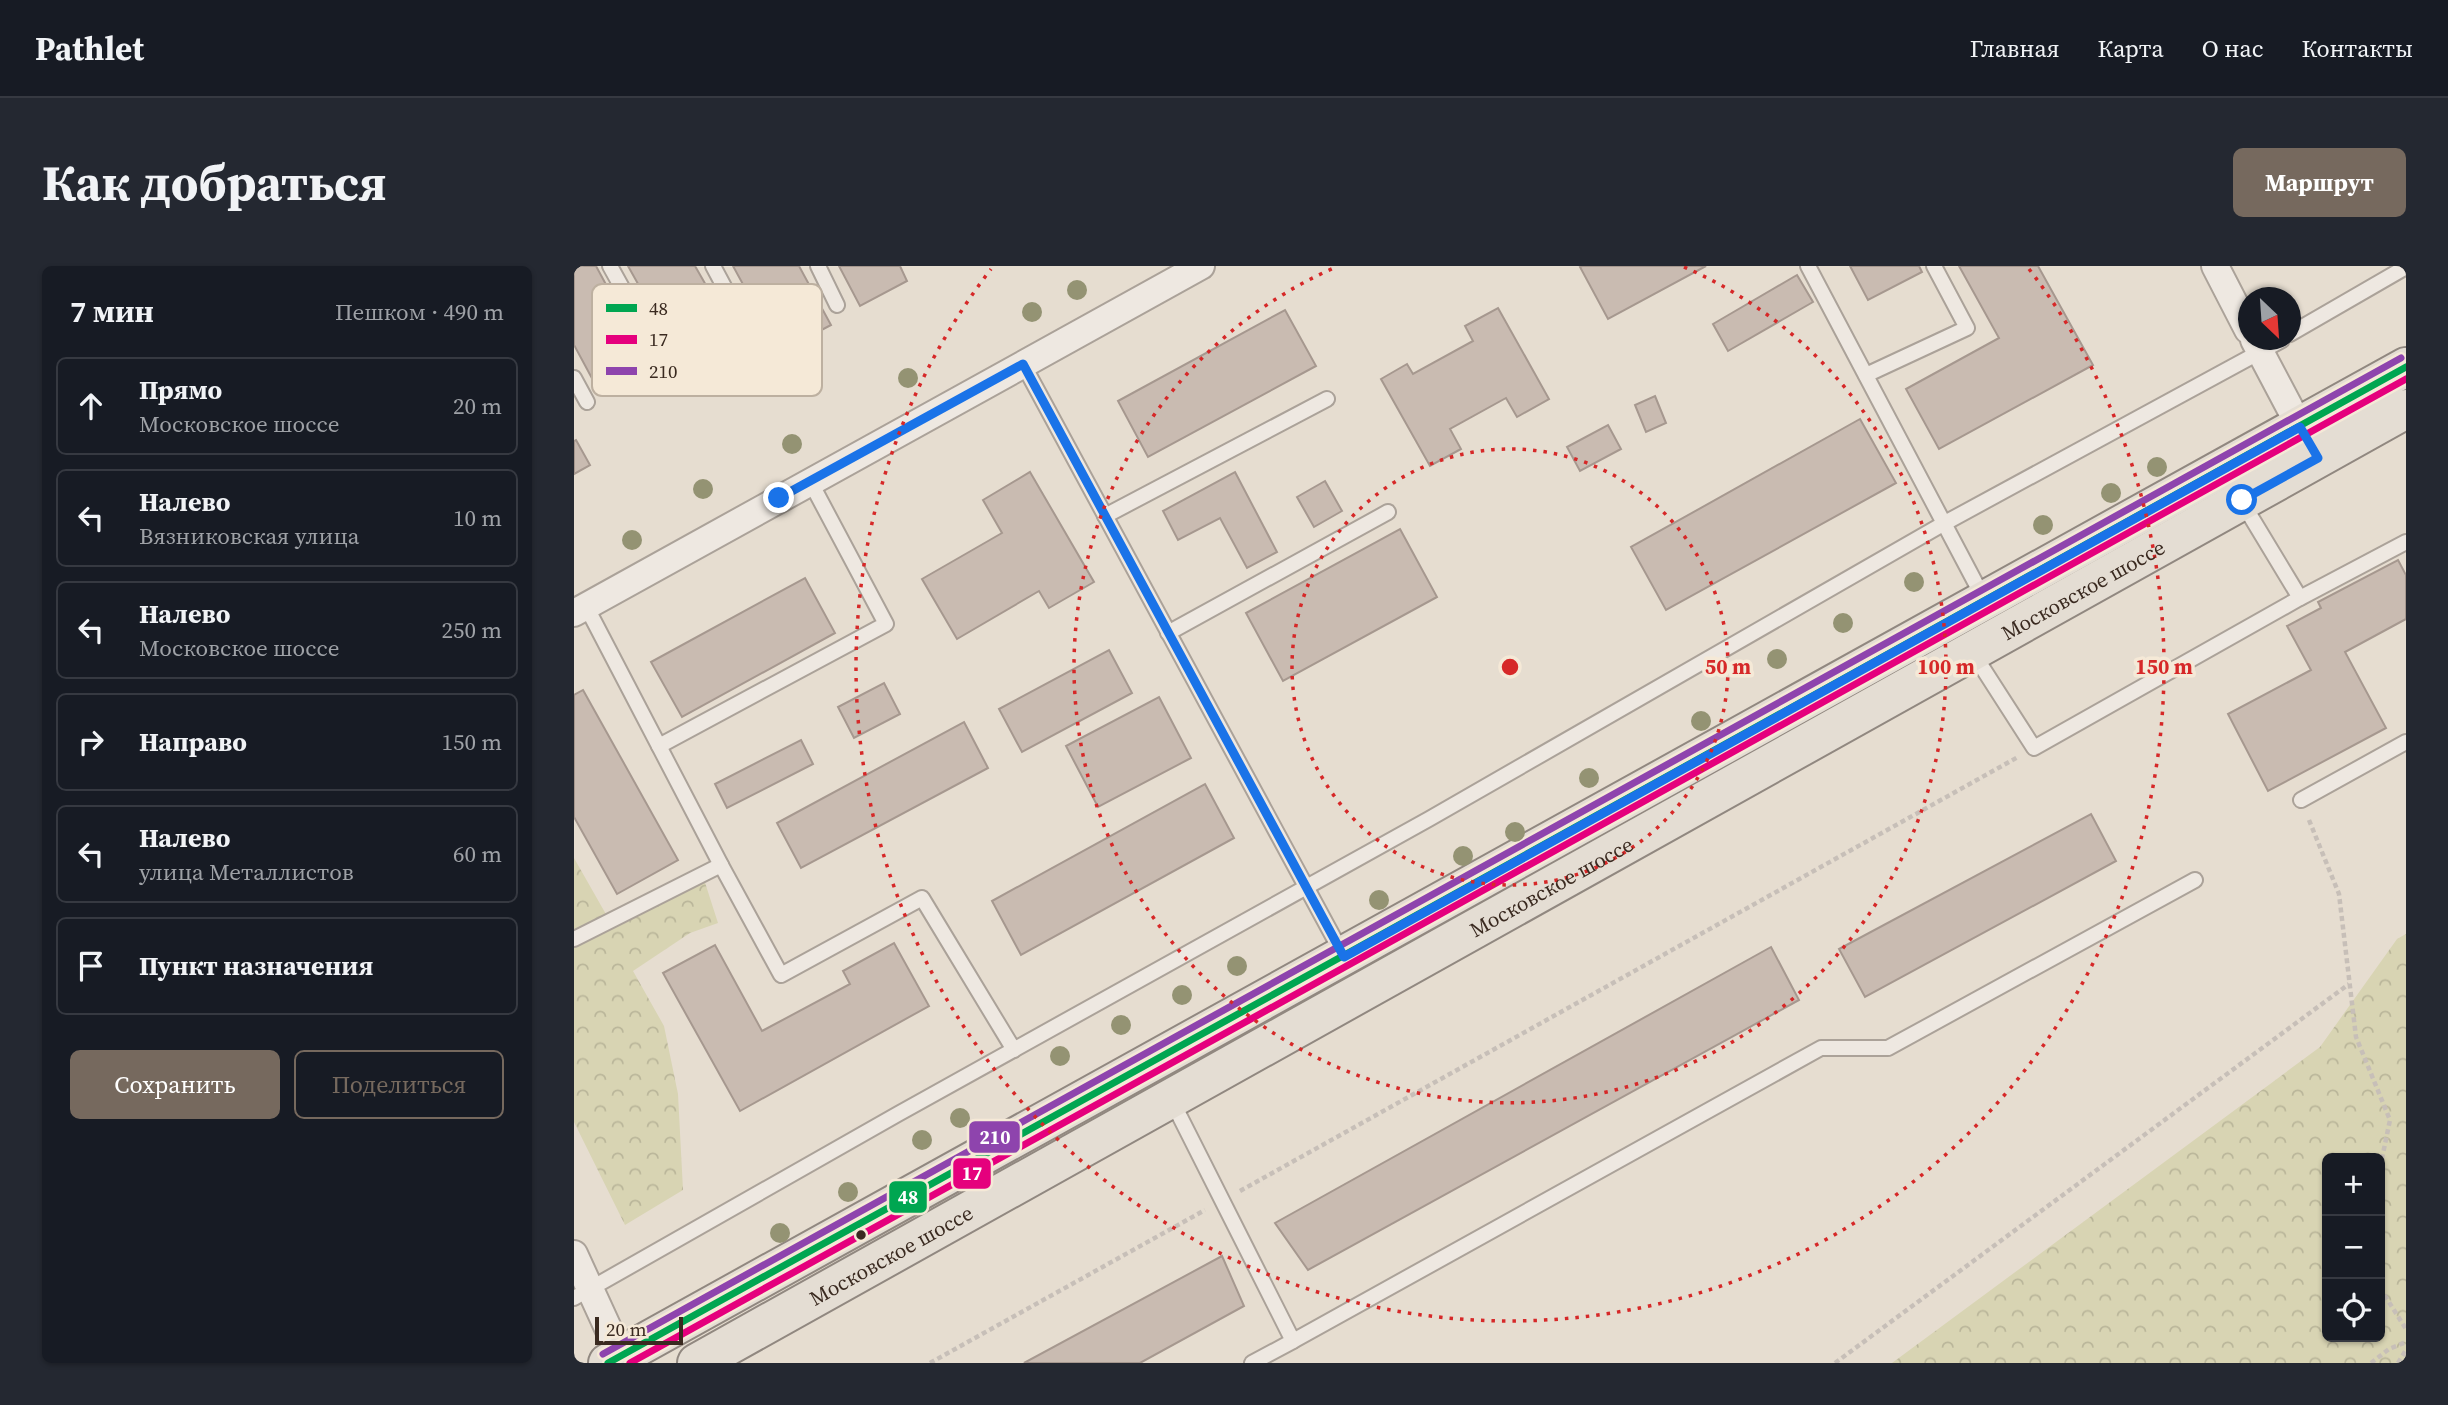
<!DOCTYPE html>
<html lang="ru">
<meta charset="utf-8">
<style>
body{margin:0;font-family:"Source Serif 4",serif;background:#242831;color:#f1f3f6}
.controls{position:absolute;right:21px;bottom:21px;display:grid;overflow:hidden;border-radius:10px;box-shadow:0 2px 5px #0004}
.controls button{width:63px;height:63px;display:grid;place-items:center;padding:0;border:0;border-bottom:2px solid #363941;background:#171b24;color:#f1f3f6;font:35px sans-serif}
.compass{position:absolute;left:1664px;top:21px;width:63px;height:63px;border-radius:50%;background:#171b24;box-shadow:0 2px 5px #0004;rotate:155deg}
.scale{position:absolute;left:21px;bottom:18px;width:88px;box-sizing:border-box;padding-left:7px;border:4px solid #3a2a20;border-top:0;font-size:19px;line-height:24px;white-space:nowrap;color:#3a2a20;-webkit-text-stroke:5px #f5e9d7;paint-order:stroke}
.stop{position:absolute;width:21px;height:21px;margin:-16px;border:5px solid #1a73e8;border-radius:50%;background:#fff}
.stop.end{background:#1a73e8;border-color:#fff;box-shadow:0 2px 7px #0008}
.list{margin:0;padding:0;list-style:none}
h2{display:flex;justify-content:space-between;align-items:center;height:91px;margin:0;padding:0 28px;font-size:30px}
h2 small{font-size:23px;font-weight:400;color:#9ea1a6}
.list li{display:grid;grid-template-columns:46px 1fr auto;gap:21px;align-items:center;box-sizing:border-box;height:98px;margin:0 14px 14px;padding:0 14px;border:2px solid #363941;border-radius:10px}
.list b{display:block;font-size:26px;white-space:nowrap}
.list p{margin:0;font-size:23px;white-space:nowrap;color:#9ea1a6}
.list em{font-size:23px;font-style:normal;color:#9ea1a6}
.actions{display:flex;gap:14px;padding:21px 28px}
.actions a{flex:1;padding:16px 0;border:2px solid #76695e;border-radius:10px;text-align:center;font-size:24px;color:#76695e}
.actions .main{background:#76695e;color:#fff}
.icon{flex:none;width:38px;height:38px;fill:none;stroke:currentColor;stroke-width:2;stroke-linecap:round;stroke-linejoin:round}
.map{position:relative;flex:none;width:1832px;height:1097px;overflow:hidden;border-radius:10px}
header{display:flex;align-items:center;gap:42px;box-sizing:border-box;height:98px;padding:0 35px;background:#171b24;border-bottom:2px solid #363941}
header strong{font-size:33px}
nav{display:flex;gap:38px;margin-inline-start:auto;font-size:24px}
.intro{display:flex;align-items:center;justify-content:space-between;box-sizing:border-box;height:168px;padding:0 42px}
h1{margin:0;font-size:49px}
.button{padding:18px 32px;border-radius:10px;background:#76695e;color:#fff;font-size:24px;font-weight:700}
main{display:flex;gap:42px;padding:0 42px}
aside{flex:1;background:#171b24;border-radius:10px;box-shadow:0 2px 5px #0004}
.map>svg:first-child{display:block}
</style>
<header>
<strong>Pathlet</strong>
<nav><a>Главная</a><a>Карта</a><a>О нас</a><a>Контакты</a></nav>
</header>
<div class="intro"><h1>Как добраться</h1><a class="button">Маршрут</a></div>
<main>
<aside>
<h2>7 мин<small>Пешком · 490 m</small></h2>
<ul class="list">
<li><svg class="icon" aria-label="ahead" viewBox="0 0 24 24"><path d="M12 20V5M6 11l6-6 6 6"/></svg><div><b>Прямо</b><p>Московское шоссе</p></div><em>20 m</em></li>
<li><svg class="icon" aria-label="left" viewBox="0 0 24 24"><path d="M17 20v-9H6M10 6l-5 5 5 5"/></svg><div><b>Налево</b><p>Вязниковская улица</p></div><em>10 m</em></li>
<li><svg class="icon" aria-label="left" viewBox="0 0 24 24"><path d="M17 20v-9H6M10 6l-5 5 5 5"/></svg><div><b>Налево</b><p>Московское шоссе</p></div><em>250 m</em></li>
<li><svg class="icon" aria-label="right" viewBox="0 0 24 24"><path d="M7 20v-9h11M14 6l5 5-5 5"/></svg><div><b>Направо</b></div><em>150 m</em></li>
<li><svg class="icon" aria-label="left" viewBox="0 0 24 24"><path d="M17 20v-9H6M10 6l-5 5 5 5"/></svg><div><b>Налево</b><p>улица Металлистов</p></div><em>60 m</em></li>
<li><svg class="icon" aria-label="arrive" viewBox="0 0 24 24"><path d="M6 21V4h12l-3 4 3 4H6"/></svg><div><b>Пункт назначения</b></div></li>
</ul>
<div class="actions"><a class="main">Сохранить</a><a>Поделиться</a></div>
</aside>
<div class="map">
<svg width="1832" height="1097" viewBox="0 0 1832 1097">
<defs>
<pattern id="forest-crowns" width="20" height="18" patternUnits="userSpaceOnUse" patternTransform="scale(1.75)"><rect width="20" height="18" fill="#d8d4b3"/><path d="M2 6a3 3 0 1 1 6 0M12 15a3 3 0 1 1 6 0" fill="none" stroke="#bab69a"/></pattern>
</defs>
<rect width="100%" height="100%" fill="#e6ddd0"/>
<g fill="url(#forest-crowns)" fill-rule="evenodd">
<path d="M0 592 33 650 127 604 144 657 116 667 59 705 90 760 104 828 109 924 51 959 0 856Z"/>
<path d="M1832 668V1097H1318L1746 781 1823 673ZM1753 892H1806V1071H1753Z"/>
</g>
<g fill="#c9bbb1" stroke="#a6988f" stroke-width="2">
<path d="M0 0H22L83 113 27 129 0 79Z"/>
<path d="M54 0H121L176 96 119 116Z"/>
<path d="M159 0H225L257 59 206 86Z"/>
<path d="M265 0H326L333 15 286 40Z"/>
<path d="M1008 0H1132L1034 53 1006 1Z"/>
<path d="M1276 0H1345L1348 6 1294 34Z"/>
<path d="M1385 0H1464L1519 99 1365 183 1332 123 1425 72Z"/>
<path d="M1223 9 1239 36 1154 85 1139 58Z"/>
<path d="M924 42 975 133 943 151 932 132 876 163 887 183 856 200 807 113 833 98 839 108 899 75 891 60Z"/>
<path d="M711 44 742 100 574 191 544 135Z"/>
<path d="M1081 130 1092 157 1072 166 1061 139Z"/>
<path d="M1286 153 1322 217 1092 344 1057 281Z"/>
<path d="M1034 159 1047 183 1006 205 993 181Z"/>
<path d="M2 174 16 199 0 208V175Z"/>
<path d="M456 206 520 316 475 342 465 325 383 373 348 313 428 267 409 234Z"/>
<path d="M661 206 703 286 673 302 646 252 604 274 589 245Z"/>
<path d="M751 215 768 245 740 261 723 231Z"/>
<path d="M826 263 863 331 709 415 672 347Z"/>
<path d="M1824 294 1832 309V353L1771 386 1812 462 1694 525 1654 448 1737 404 1713 360 1747 342 1744 336Z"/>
<path d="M231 312 261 367 108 451 77 396Z"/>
<path d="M535 384 558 427 448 486 425 443Z"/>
<path d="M310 417 326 448 280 472 264 441Z"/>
<path d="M9 424 104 594 43 628 0 551V429Z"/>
<path d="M585 431 617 492 524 541 492 480Z"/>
<path d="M390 456 414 502 227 602 203 557Z"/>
<path d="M227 474 239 498 153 542 141 518Z"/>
<path d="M631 518 660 572 447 689 418 635Z"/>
<path d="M1517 548 1542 595 1291 731 1265 683Z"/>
<path d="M320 677 355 740 166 845 89 707 141 679 188 765 276 718 269 705Z"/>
<path d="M1197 681 1225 734 734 1004 701 957Z"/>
<path d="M648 990 670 1040 566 1097H450Z"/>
</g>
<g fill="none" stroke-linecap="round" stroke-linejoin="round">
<defs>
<g id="lane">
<path d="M36 0 98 112"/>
<path d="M139 0 185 86"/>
<path d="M244 0 263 39"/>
<path d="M1234 0 1410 333"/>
<path d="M1716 68 1832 1"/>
<path d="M449 98 768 687"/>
<path d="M1292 109 1393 62 1360 0"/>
<path d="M0 112 13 136"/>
<path d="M1668 236 1726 332 1832 276"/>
<path d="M531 250 753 133"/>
<path d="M12 340 147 599"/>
<path d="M594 367 814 246"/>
<path d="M1399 387 1460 482 1726 332"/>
<path d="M85 480 312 358 236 215"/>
<path d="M1727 534 1832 476"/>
<path d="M0 673 147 599 207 709 348 632 440 784"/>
<path d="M597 833 719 1075 678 1097"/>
<path d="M0 1032 324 848 855 553 1369 258 1708 74"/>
<path d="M719 1075 1247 782H1314L1621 614"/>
</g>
<g id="street">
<path d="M1641 0 1674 64"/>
<path d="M1680 74 1726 161"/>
<path d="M0 347 627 0"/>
<path d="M0 988 50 1097"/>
</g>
<g id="primary">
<path d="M34 1097 1832 101"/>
<path id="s1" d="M123 1097 1832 143"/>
</g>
</defs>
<use href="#lane" stroke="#aba299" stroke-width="18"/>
<use href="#street" stroke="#aba299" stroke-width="30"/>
<use href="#primary" stroke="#918880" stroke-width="42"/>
<g stroke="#c7bfb8" stroke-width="4.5" stroke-dasharray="5 3.5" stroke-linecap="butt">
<path d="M1735 554 1765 628 1782 771 1816 854 1806 902"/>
<path d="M666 925 1444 491"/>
<path d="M1806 1022 1832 1063"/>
<path d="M356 1097 631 944"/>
<path d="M1261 1097 1775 718"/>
<path d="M1797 1097 1815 1083 1832 1076"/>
<path d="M1824 1097 1832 1084"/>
</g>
<use href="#lane" stroke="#eee8e1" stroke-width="14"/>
<use href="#street" stroke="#eee8e1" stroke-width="26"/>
<use href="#primary" stroke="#e4ddd3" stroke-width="38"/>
<defs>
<path id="bus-1" d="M34 1097 1832 101"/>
<path id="bus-2" d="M56 1097 1832 113"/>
<path id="bus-3" d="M29 1088 1827 92"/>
</defs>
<use href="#bus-1" stroke="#f5e9d7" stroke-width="12"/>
<use href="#bus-2" stroke="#f5e9d7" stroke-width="12"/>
<use href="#bus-3" stroke="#f5e9d7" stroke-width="12"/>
<use href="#bus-1" stroke="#00a651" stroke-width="7"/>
<use href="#bus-2" stroke="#e5007d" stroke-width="7"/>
<use href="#bus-3" stroke="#8e44ad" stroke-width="7"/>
</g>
<g fill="#949373">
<circle cx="503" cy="24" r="10"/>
<circle cx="458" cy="46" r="10"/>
<circle cx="334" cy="112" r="10"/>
<circle cx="218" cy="178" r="10"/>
<circle cx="1583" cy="201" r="10"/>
<circle cx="129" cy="223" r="10"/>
<circle cx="1537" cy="227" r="10"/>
<circle cx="1469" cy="259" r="10"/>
<circle cx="58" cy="274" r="10"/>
<circle cx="1340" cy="316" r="10"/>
<circle cx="1269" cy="357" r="10"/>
<circle cx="1203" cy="393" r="10"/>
<circle cx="1127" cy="455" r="10"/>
<circle cx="1015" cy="512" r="10"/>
<circle cx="941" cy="566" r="10"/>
<circle cx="889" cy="590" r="10"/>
<circle cx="805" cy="634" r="10"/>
<circle cx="663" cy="700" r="10"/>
<circle cx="608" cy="729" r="10"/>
<circle cx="547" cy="759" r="10"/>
<circle cx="486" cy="790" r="10"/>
<circle cx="386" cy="852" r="10"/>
<circle cx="348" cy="874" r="10"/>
<circle cx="274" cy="926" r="10"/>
<circle cx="206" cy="967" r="10"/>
</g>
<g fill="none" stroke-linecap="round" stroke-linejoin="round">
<path stroke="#1a73e8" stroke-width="9" d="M205 232 449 98 770 691 1726 161 1744 192 1668 234"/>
</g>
<g fill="none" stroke="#d62828" stroke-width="3.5" stroke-dasharray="3.5 7">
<circle cx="936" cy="401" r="218"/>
<path d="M1110 1A436 436 0 1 1 762 1"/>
<path d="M1455 3A654 654 0 1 1 417 3"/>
</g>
<circle fill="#3a2a20" stroke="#f5e9d7" stroke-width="2.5" cx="287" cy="969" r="6"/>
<g text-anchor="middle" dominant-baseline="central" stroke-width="7" stroke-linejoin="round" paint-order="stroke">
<g font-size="21" fill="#3a2a20" stroke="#f5e9d7">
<text stroke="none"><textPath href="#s1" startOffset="1587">Московское шоссе</textPath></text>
<text stroke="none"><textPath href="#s1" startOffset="978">Московское шоссе</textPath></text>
<text stroke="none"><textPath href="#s1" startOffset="222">Московское шоссе</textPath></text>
</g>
</g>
<rect x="18" y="18" width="230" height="112" rx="10" fill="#f5e9d7" stroke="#bdb0a0" stroke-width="2"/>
<rect x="32" y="38" width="31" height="8" fill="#00a651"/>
<rect x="32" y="69" width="31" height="9" fill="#e5007d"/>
<rect x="32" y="101" width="31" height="8" fill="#8e44ad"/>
<g font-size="19" fill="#3a2a20">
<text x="75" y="49">48</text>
<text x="75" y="80">17</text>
<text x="75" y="112">210</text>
</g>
<circle cx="936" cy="401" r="10" fill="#d62828" stroke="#f5e9d7" stroke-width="3.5"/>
<g font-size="21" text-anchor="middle" font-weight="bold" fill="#d62828" stroke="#f5e9d7" stroke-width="7" stroke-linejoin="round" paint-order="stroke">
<text x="1154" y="408">50 m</text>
<text x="1372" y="408">100 m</text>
<text x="1590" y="408">150 m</text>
</g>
<g stroke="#f5e9d7" stroke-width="2.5">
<rect x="394" y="854" width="53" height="34" rx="7" fill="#8e44ad"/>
<rect x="378" y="891" width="40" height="33" rx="7" fill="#e5007d"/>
<rect x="314" y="914" width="40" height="34" rx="7" fill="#00a651"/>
</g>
<g font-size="19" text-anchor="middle" font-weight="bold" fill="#fff">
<text x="421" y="878">210</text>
<text x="398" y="914">17</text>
<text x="334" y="938">48</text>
</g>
</svg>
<div class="controls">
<button>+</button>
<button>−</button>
<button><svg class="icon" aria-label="locate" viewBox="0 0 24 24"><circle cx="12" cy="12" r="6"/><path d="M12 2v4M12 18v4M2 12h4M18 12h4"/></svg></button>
</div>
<svg class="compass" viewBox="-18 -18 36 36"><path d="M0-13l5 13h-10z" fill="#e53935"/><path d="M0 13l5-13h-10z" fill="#9ea1a6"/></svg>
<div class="scale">20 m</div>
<div class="stop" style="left:1668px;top:234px"></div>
<div class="stop end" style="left:205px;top:232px"></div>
</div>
</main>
